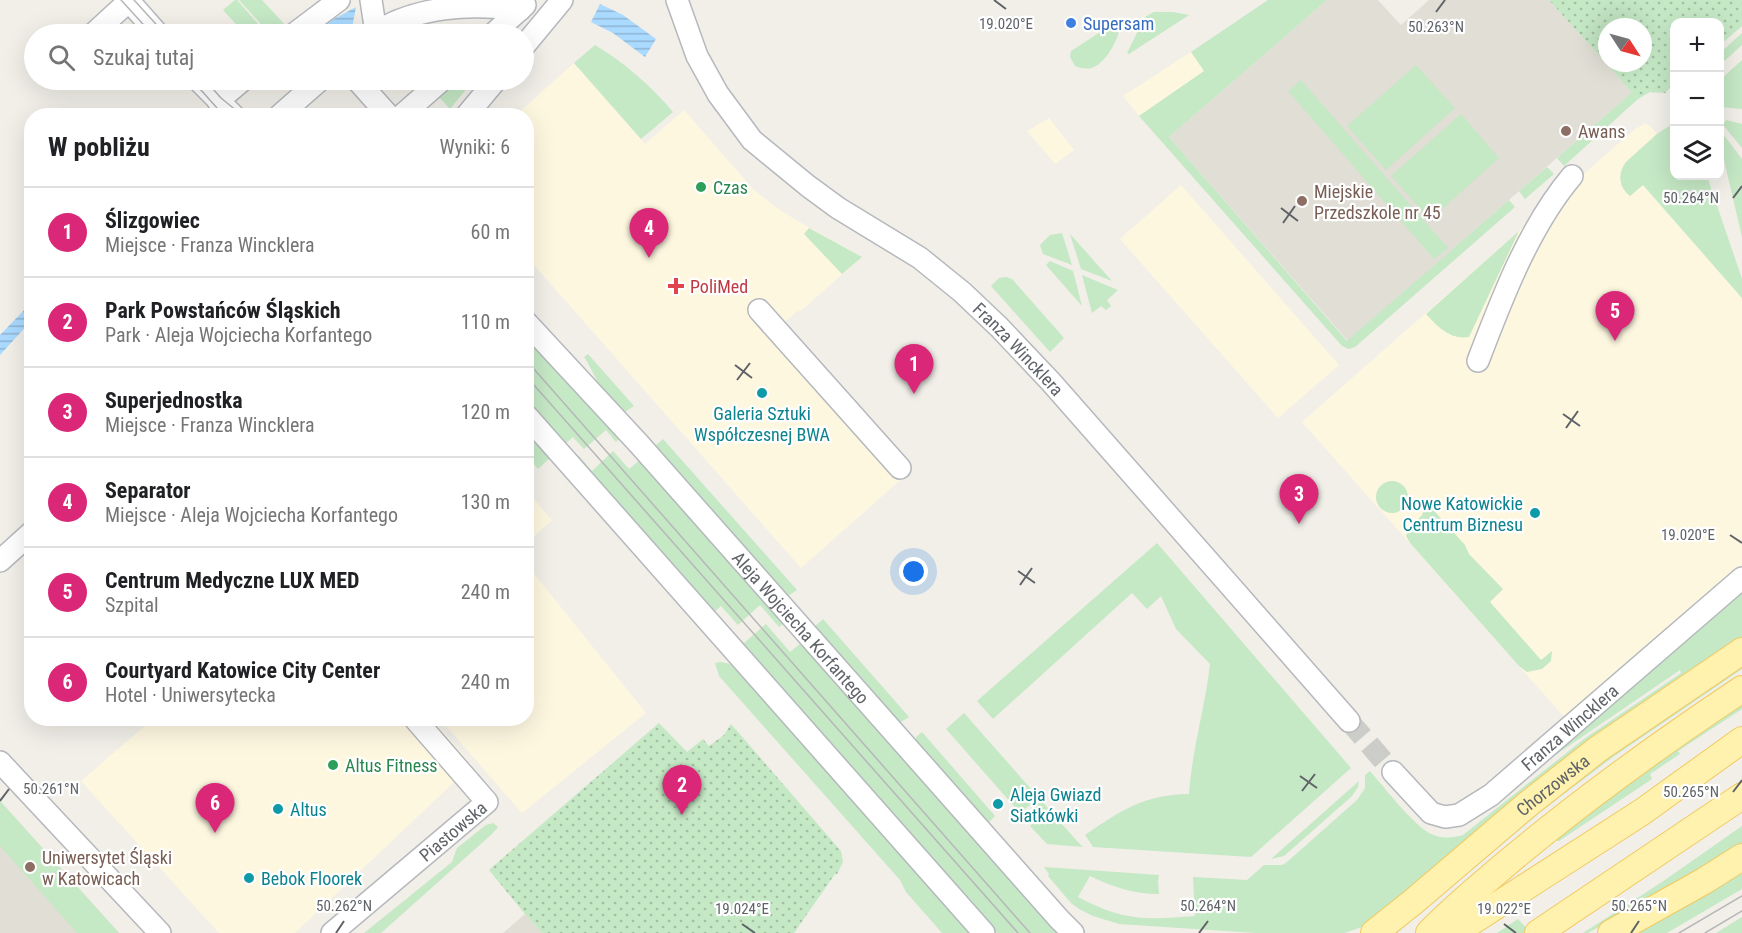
<!DOCTYPE html>
<html lang="pl">
<meta charset="utf-8">
<style>
body{margin:0;font-family:"Roboto Condensed",sans-serif;background:#f6f6f6;color:#202124}
.controls{position:absolute;right:18px;top:18px;display:grid;overflow:hidden;border-radius:12px;box-shadow:0 6px 24px #0002}
.controls button{width:54px;height:54px;display:grid;place-items:center;padding:0;border:0;border-bottom:2px solid #e0e0e0;background:#fff;color:#202124;font:30px sans-serif}
.compass{position:absolute;left:1598px;top:18px;width:54px;height:54px;border-radius:50%;background:#fff;box-shadow:0 6px 24px #0002;rotate:126deg}
.you{position:absolute;left:914px;top:572px;width:21px;height:21px;margin:-15px;border:4px solid #fff;border-radius:50%;background:#1a73e8;box-shadow:0 0 0 9px #1a73e833}
.badge{display:grid;place-items:center;width:39px;height:39px;border-radius:50%;background:#db2777;color:#fff;font-size:20px;font-weight:700}
.pin{position:absolute;translate:-50% -50px;filter:drop-shadow(0 2px 3px #0008)}
.pin::after{content:'';position:absolute;top:32px;width:21px;height:18px;background:inherit;clip-path:polygon(0 0,100% 0,50% 100%)}
.list{margin:0;padding:0;list-style:none}
h2{display:flex;justify-content:space-between;align-items:center;height:78px;margin:0;padding:0 24px;font-size:26px}
h2 small{font-size:20px;font-weight:400;color:#757577}
.list li{display:grid;grid-template-columns:39px 1fr auto;gap:18px;align-items:center;box-sizing:border-box;height:90px;padding:0 24px;border-top:2px solid #e0e0e0}
.list b{display:block;font-size:22px;white-space:nowrap}
.list p{margin:0;font-size:20px;white-space:nowrap;color:#757577}
.list em{font-size:20px;font-style:normal;color:#757577}
.icon{flex:none;width:33px;height:33px;fill:none;stroke:currentColor;stroke-width:2;stroke-linecap:round;stroke-linejoin:round}
.map{position:relative;flex:none;width:1742px;height:933px;overflow:hidden}
.search{position:absolute;background:#fff;box-shadow:0 6px 24px #0002;left:24px;top:24px;width:510px;height:66px;display:flex;align-items:center;gap:15px;box-sizing:border-box;padding:0 21px;border-radius:33px;color:#757577;font-size:22px}
.panel{position:absolute;background:#fff;box-shadow:0 6px 24px #0002;left:24px;top:108px;width:510px;height:618px;border-radius:24px}
.map>svg:first-child{display:block}
</style>
<div class="map">
<svg width="1742" height="933" viewBox="0 0 1742 933">
<defs>
<pattern id="park-dots" width="8" height="8" patternUnits="userSpaceOnUse" patternTransform="scale(1.5)"><rect width="8" height="8" fill="#c5e8c5"/><path d="M2 2h.1M6 6h.1" fill="none" stroke="#a3c0a4" stroke-width="1.8" stroke-linecap="round"/></pattern>
<pattern id="water-rules" width="6" height="5" patternUnits="userSpaceOnUse" patternTransform="scale(1.5)"><rect width="6" height="5" fill="#aadaff"/><path d="M0 2.5h6" fill="none" stroke="#8eb4d2"/></pattern>
</defs>
<rect width="100%" height="100%" fill="#f1efe8"/>
<g fill="#fef7e0">
<path d="M1191 52 1205 71 1139 116 1123 96Z"/>
<path d="M574 63 645 144 684 110 753 189 774 206 796 220 862 257 804 308 799 312 798 310 776 330 906 475 801 568 527 257 526 116H515Z"/>
<path d="M1049 118 1074 150 1055 164 1027 131Z"/>
<path d="M1645 124 1650 126 1657 134 1626 162 1621 186 1630 196 1643 185 1742 298V569L1567 720 1302 422 1635 129Z"/>
<path d="M1181 185 1339 365 1278 418 1120 239Z"/>
<path d="M526 490 552 520 527 543H526Z"/>
<path d="M527 565 646 713 522 813 440 719 526 718Z"/>
<path d="M154 718 432 719 472 765 295 933H219L81 781Z"/>
</g>
<g fill="#e1ded6">
<path d="M1327 0H1378L1401 25 1429 0H1549L1632 92 1348 341 1169 137Z"/>
<path d="M0 801 119 933H0Z"/>
<path d="M525 914 542 933H503Z"/>
</g>
<g fill="#c5e8c5">
<path d="M235 0H237L267 34H245L223 10Z"/>
<path d="M239 0H262L287 27 278 34H270Z"/>
<path d="M1268 0H1327L1169 137 1347 341 1509 200 1515 207 1355 347 1349 349 1342 346 1139 116 1204 71 1191 52Z"/>
<path d="M1154 12H1173L1189 15 1129 54 1127 53 1145 17Z"/>
<path d="M1114 26H1117L1119 28C1119 40 1105 62 1094 67 1087 70 1081 68 1075 66L1070 57 1071 51 1105 29Z"/>
<path d="M1742 33V45L1720 65V53Z"/>
<path d="M595 45C625 63 650 85 673 112L641 139 574 63Z"/>
<path d="M1742 60V109L1720 107V80Z"/>
<path d="M1416 65 1455 108 1386 170 1347 126Z"/>
<path d="M458 80H471L472 82 450 109 438 96Z"/>
<path d="M1301 80 1448 248 1434 259 1288 91Z"/>
<path d="M1632 92 1638 99 1564 166 1557 158Z"/>
<path d="M1461 114 1499 158 1430 220 1391 176Z"/>
<path d="M1726 120 1742 124V148L1723 125Z"/>
<path d="M1674 123V176H1707L1742 279V298L1643 185 1630 196C1619 187 1617 174 1626 162L1657 134Z"/>
<path d="M1720 130 1742 159V237L1720 143Z"/>
<path d="M1547 167 1554 174 1525 199 1519 191Z"/>
<path d="M809 228 862 257 842 274 804 234Z"/>
<path d="M1519 231 1469 337C1450 340 1438 327 1426 314Z"/>
<path d="M1062 233 1072 265 1043 254 1040 245 1050 235Z"/>
<path d="M1070 234 1112 281 1081 269Z"/>
<path d="M1050 261 1073 271 1082 306 1046 265Z"/>
<path d="M1082 275 1118 290 1107 300 1111 306 1106 310 1101 306 1092 313Z"/>
<path d="M1006 277 1012 279 1064 338 1050 352 991 286 999 278Z"/>
<path d="M526 333 620 438 616 442 606 430 584 449 573 437 563 446 527 406Z"/>
<path d="M588 354 634 406 625 412C606 409 595 372 584 357Z"/>
<path d="M526 431 550 458 538 469 527 456Z"/>
<path d="M663 439 797 590 788 596H784L652 449Z"/>
<path d="M613 451 629 469 640 460 784 623 779 627 760 605 738 625 721 606 711 615 574 460 579 456 592 471Z"/>
<circle cx="1392" cy="497" r="16"/>
<path d="M1427 503 1465 545 1469 554 1503 589 1490 602 1541 660 1552 651 1551 661 1542 669 1527 672 1519 666 1410 543 1406 536 1408 530 1422 515Z"/>
<path d="M1157 543 1351 768 1251 857 1093 847 1085 835C1122 810 1143 795 1189 794 1192 750 1205 708 1210 664L1176 629 1161 596 1147 609 1132 593 993 719 977 701Z"/>
<path d="M1742 592V639L1376 918 1362 927 1344 933H1256L1119 924 1093 916 1079 909 1071 903 1048 876 1049 874 1044 867 1159 875 1158 881 1159 894C1134 894 1113 887 1090 876L1078 897C1123 921 1145 920 1195 916L1193 877 1247 880 1264 865H1282L1287 862 1357 800 1365 788V775L1370 771C1384 787 1413 825 1431 834 1441 839 1453 838 1463 835L1584 739 1681 673 1680 670 1551 758Z"/>
<path d="M823 619 909 717 899 723 812 629Z"/>
<path d="M724 622 744 643 766 624 790 652 801 643 1057 933H997L971 900 925 857 721 626Z"/>
<path d="M721 662 730 664 736 669 970 933H942L906 892 900 880 719 676 715 663Z"/>
<path d="M1742 665V669L1613 757 1543 810 1397 933H1393L1589 771Z"/>
<path d="M1742 700V709L1678 751 1680 754 1650 774 1652 779 1559 841 1554 840 1585 812Z"/>
<path d="M964 713 1077 841 1083 847 1047 844 1030 826 1042 815 1031 804 1020 813 946 729Z"/>
<path d="M922 732 995 816 985 826 915 742 916 737Z"/>
<path d="M1359 781 1358 787 1352 796 1284 856 1271 859Z"/>
<path d="M0 801 119 933H77L0 846Z"/>
<path d="M493 823 498 827 492 834 381 933H364L452 862 457 848 486 825Z"/>
<path d="M1742 826V843L1664 890 1588 933H1583L1662 882Z"/>
<path d="M1742 871V889L1667 933H1635Z"/>
<path d="M1742 917V933H1716Z"/>
<path d="M1518 919 1531 933H1497Z"/>
</g>
<g fill="url(#park-dots)" fill-rule="evenodd">
<path d="M1549 0H1742V26L1720 45V22H1674V84L1665 93 1650 92 1638 99ZM1607 27H1643V63H1607Z"/>
<path d="M659 723 687 752 703 739 709 746 724 735 731 724 841 851 843 862 837 874H835L794 933H542L525 914 489 870Z"/>
</g>
<g fill="url(#water-rules)">
<path d="M600 4 623 15 656 39 645 57 613 33 591 22Z"/>
<path d="M356 7 352 28 341 34H311L334 19Z"/>
<path d="M31 303V321L0 355V335Z"/>
</g>
<g fill="none" stroke-linecap="round" stroke-linejoin="round">
<path stroke="#ccccc8" stroke-width="21" stroke-dasharray="21 10" stroke-linecap="butt" d="M1349 721 1393 772"/>
<defs>
<g id="minor">
<path d="M128 0 158 34"/>
<path d="M371 0 376 33"/>
<path id="s1" d="M677 0 697 56 718 94 752 140 808 186 838 208 920 258 962 292 999 327 1051 382 1349 721"/>
<path d="M93 34 129 1"/>
<path d="M294 34 339 0"/>
<path d="M373 34C415 6 472 3 520 10"/>
<path d="M493 34 525 5"/>
<path d="M524 46 562 0"/>
<path d="M198 80 234 116"/>
<path d="M357 80 389 116"/>
<path d="M218 101 243 80"/>
<path d="M279 116 320 80"/>
<path d="M401 116 442 80"/>
<path d="M466 116 496 80"/>
<path d="M759 310 900 468"/>
<path id="s2" d="M526 322 639 444 1059 919 1073 933"/>
<path d="M1478 361C1502 298 1529 227 1572 176"/>
<path d="M526 415 984 933"/>
<path d="M0 561 32 532"/>
<path d="M0 762 160 933"/>
<path id="s3" d="M1393 772 1431 813 1445 817 1459 815 1491 795 1742 578"/>
<path id="s4" d="M332 933 487 802 414 718"/>
</g>
<g id="major">
<path id="s5" d="M1374 933 1413 902 1528 804 1598 749 1742 651"/>
<path d="M1429 933C1453 908 1480 886 1507 863 1582 800 1661 743 1742 689"/>
<path d="M1454 933 1642 812 1742 740"/>
<path d="M1538 933 1742 796"/>
<path d="M1611 933 1704 881 1742 857"/>
</g>
</defs>
<use href="#minor" stroke="#b5b8bc" stroke-width="24"/>
<use href="#major" stroke="#f2c960" stroke-width="28"/>
<use href="#minor" stroke="#fff" stroke-width="21"/>
<use href="#major" stroke="#fff2af" stroke-width="26"/>
<g stroke="#b6b7b8" stroke-width="1.5">
<path d="M121 0 152 34"/>
<path d="M134 0 165 34"/>
<path d="M192 80 217 108 226 116"/>
<path d="M205 80 221 98 243 116"/>
<path d="M526 360 1030 933"/>
<path d="M526 376 1018 933"/>
<path d="M1679 933 1742 896"/>
<path d="M1705 933 1742 911"/>
</g>
</g>
<path fill="none" stroke="#5f6368" stroke-width="2" d="M994 0 1006 9M1436 12 1445 0M1733 198 1742 186M1281 208 1298 221M1283 223 1295 206M735 365 752 378M737 380 750 363M1563 414 1580 426M1566 428 1578 411M1730 535 1742 543M1018 571 1035 583M1020 585 1032 568M1300 776 1317 788M1302 791 1315 774M1733 792 1742 780M0 801 9 789M742 924 755 933M1504 924 1516 933M336 933 344 921M1199 933 1208 921M1631 933 1639 921"/>
<circle fill="#3f7fe0" stroke="#fff" stroke-width="2" cx="1071" cy="23" r="6"/>
<g fill="#8d6e63" stroke="#fff" stroke-width="2">
<circle cx="1566" cy="131" r="6"/>
<circle cx="1302" cy="201" r="6"/>
<circle cx="30" cy="867" r="6"/>
</g>
<g fill="#2e9e5b" stroke="#fff" stroke-width="2">
<circle cx="701" cy="187" r="6"/>
<circle cx="333" cy="765" r="6"/>
</g>
<path fill="#e0444e" stroke="#fff" stroke-width="2" d="M673 277h6v6h6v6h-6v6h-6v-6h-6v-6h6z"/>
<g fill="#0f9aa8" stroke="#fff" stroke-width="2">
<circle cx="762" cy="393" r="6"/>
<circle cx="1535" cy="513" r="6"/>
<circle cx="998" cy="804" r="6"/>
<circle cx="278" cy="809" r="6"/>
<circle cx="249" cy="878" r="6"/>
</g>
<g text-anchor="middle" dominant-baseline="central" stroke-width="4.5" stroke-linejoin="round" paint-order="stroke">
<g font-size="18" fill="#366cbe" stroke="#fff" text-anchor="start">
<text x="1083" y="23">Supersam</text>
</g>
<g font-size="18" fill="#785e54" stroke="#fff" text-anchor="start">
<text x="1578" y="131">Awans</text>
<text x="1314" y="191">Miejskie<tspan x="1314" dy="21">Przedszkole nr 45</tspan></text>
<text x="42" y="857">Uniwersytet Śląski<tspan x="42" dy="21">w Katowicach</tspan></text>
</g>
<g font-size="18" fill="#27864d" stroke="#fff" text-anchor="start">
<text x="713" y="187">Czas</text>
<text x="345" y="765">Altus Fitness</text>
</g>
<g font-size="18" fill="#be3a42" stroke="#fff" text-anchor="start">
<text x="690" y="286">PoliMed</text>
</g>
<g font-size="18" fill="#5f6368" stroke="#fff">
<text stroke="none"><textPath href="#s1" startOffset="500">Franza Wincklera</textPath></text>
<text stroke="none"><textPath href="#s2" startOffset="411">Aleja Wojciecha Korfantego</textPath></text>
<text stroke="none"><textPath href="#s3" startOffset="226">Franza Wincklera</textPath></text>
<text stroke="none"><textPath href="#s5" startOffset="232">Chorzowska</textPath></text>
<text stroke="none"><textPath href="#s4" startOffset="158">Piastowska</textPath></text>
</g>
<g font-size="18" fill="#0d838f" stroke="#fff" text-anchor="start">
<text x="762" y="413" text-anchor="middle">Galeria Sztuki<tspan x="762" dy="21">Współczesnej BWA</tspan></text>
<text x="1523" y="503" text-anchor="end">Nowe Katowickie<tspan x="1523" dy="21">Centrum Biznesu</tspan></text>
<text x="1010" y="794">Aleja Gwiazd<tspan x="1010" dy="21">Siatkówki</tspan></text>
<text x="290" y="809">Altus</text>
<text x="261" y="878">Bebok Floorek</text>
</g>
</g>
<g font-size="15" text-anchor="middle" fill="#5f6368" stroke="#fff" stroke-width="4.5" stroke-linejoin="round" paint-order="stroke">
<text x="1006" y="29">19.020°E</text>
<text x="1436" y="32">50.263°N</text>
<text x="1691" y="203">50.264°N</text>
<text x="1688" y="540">19.020°E</text>
<text x="51" y="794">50.261°N</text>
<text x="1691" y="797">50.265°N</text>
<text x="344" y="911">50.262°N</text>
<text x="1208" y="911">50.264°N</text>
<text x="1639" y="911">50.265°N</text>
<text x="742" y="914">19.024°E</text>
<text x="1504" y="914">19.022°E</text>
</g>
</svg>
<div class="controls">
<button>+</button>
<button>−</button>
<button><svg class="icon" aria-label="layers" viewBox="0 0 24 24"><path d="M12 4l9 5-9 5-9-5zM3 14l9 5 9-5"/></svg></button>
</div>
<svg class="compass" viewBox="-18 -18 36 36"><path d="M0-13l5 13h-10z" fill="#e53935"/><path d="M0 13l5-13h-10z" fill="#757577"/></svg>
<div class="you"></div>
<div class="pin badge" style="left:914px;top:394px">1</div>
<div class="pin badge" style="left:682px;top:815px">2</div>
<div class="pin badge" style="left:1299px;top:524px">3</div>
<div class="pin badge" style="left:649px;top:258px">4</div>
<div class="pin badge" style="left:1615px;top:341px">5</div>
<div class="pin badge" style="left:215px;top:833px">6</div>
<div class="search"><svg class="icon" aria-label="search" viewBox="0 0 24 24"><circle cx="10" cy="10" r="6"/><path d="M15 15l6 6"/></svg>Szukaj tutaj</div>
<section class="panel">
<h2>W pobliżu<small>Wyniki: 6</small></h2>
<ul class="list">
<li><span class="badge">1</span><div><b>Ślizgowiec</b><p>Miejsce · Franza Wincklera</p></div><em>60 m</em></li>
<li><span class="badge">2</span><div><b>Park Powstańców Śląskich</b><p>Park · Aleja Wojciecha Korfantego</p></div><em>110 m</em></li>
<li><span class="badge">3</span><div><b>Superjednostka</b><p>Miejsce · Franza Wincklera</p></div><em>120 m</em></li>
<li><span class="badge">4</span><div><b>Separator</b><p>Miejsce · Aleja Wojciecha Korfantego</p></div><em>130 m</em></li>
<li><span class="badge">5</span><div><b>Centrum Medyczne LUX MED</b><p>Szpital</p></div><em>240 m</em></li>
<li><span class="badge">6</span><div><b>Courtyard Katowice City Center</b><p>Hotel · Uniwersytecka</p></div><em>240 m</em></li>
</ul>
</section>
</div>
